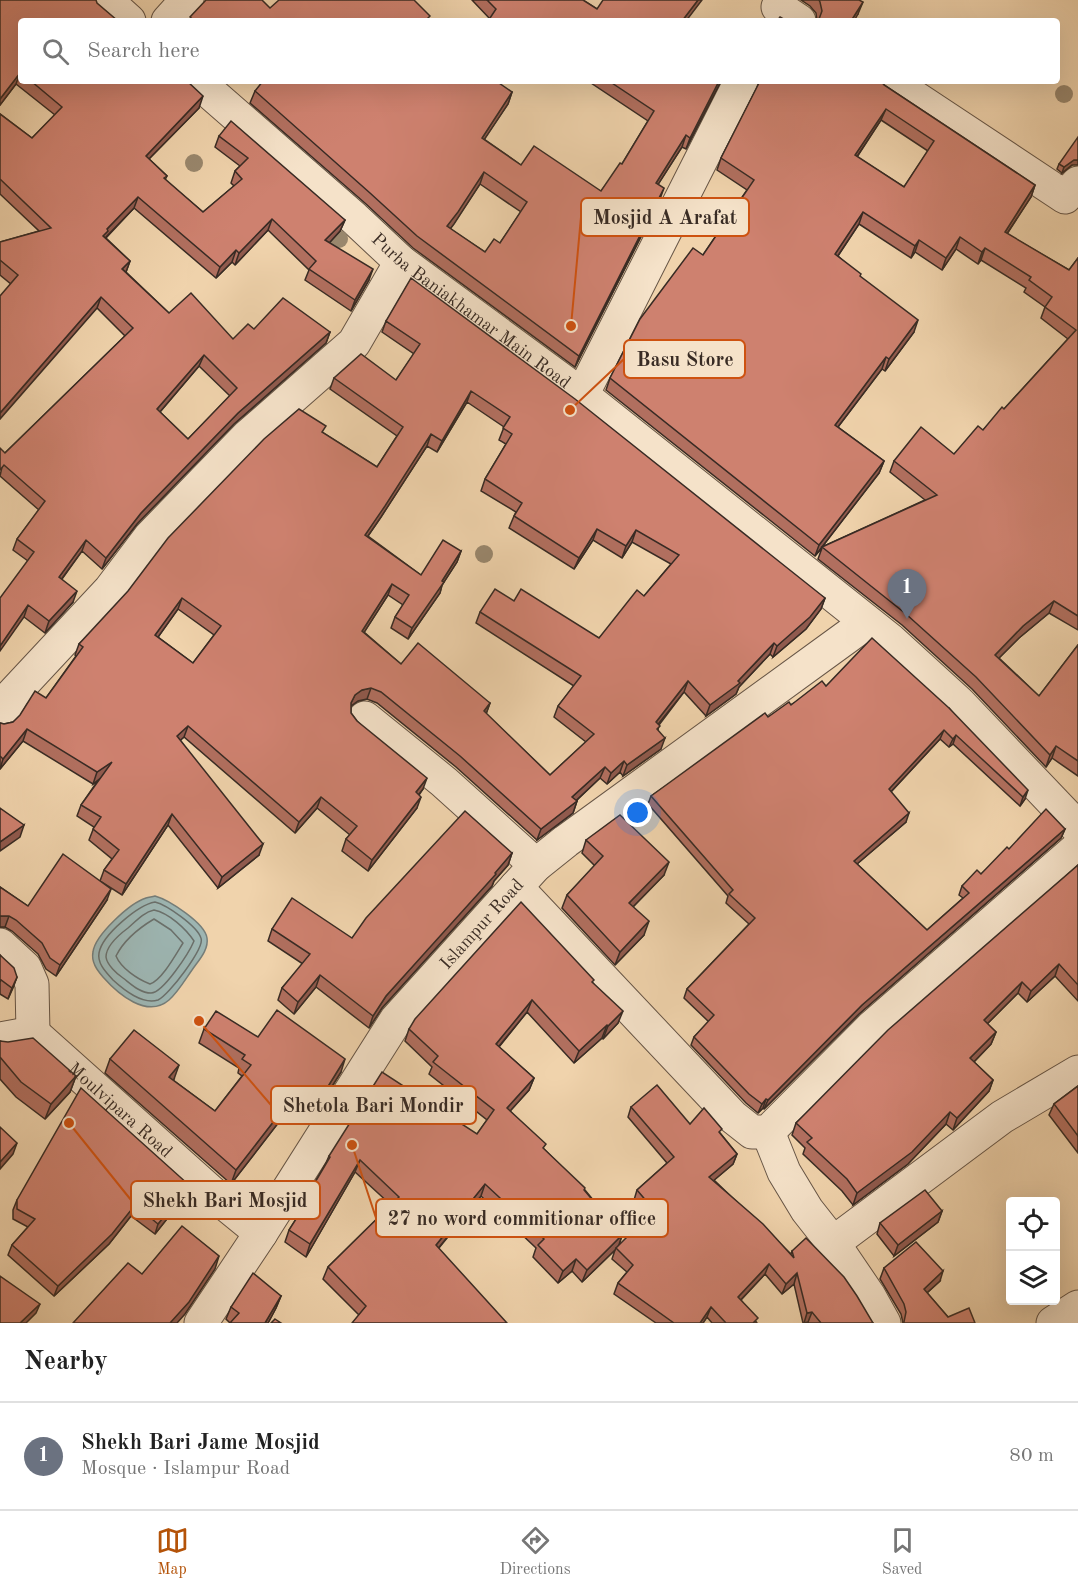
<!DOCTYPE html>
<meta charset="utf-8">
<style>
body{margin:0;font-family:"Old Standard TT",serif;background:#f6f6f6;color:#222}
.controls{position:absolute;right:18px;bottom:18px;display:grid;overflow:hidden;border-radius:6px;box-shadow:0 6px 24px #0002}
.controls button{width:54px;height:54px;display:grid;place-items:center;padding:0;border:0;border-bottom:2px solid #e0e0e0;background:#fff;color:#222;font:30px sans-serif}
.you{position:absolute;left:638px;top:813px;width:21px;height:21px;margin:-15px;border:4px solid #fff;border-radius:50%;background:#1a73e8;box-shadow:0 0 0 9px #1a73e833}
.badge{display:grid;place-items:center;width:39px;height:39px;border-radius:50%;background:#b45309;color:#fff;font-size:20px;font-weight:700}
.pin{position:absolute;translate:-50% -50px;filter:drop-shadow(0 2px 3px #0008)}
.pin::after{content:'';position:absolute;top:32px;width:21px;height:18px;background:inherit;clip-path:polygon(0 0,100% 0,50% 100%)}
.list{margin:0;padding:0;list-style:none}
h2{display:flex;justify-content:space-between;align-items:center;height:78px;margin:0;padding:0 24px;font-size:26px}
h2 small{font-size:20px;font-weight:400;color:#767676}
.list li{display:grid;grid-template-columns:39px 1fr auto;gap:18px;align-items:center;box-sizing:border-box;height:108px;padding:0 24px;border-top:2px solid #e0e0e0}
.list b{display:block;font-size:22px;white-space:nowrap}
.list p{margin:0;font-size:20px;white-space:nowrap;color:#767676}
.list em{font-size:20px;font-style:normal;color:#767676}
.icon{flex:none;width:33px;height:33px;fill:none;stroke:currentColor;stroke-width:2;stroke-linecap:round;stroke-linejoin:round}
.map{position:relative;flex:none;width:1078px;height:1323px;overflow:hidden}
.search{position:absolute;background:#fff;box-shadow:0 6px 24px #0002;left:18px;right:18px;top:18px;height:66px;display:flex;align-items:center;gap:15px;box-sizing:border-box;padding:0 21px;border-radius:6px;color:#767676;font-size:22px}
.sheet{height:186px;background:#fff}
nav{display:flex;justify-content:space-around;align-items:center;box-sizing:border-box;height:84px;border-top:2px solid #e0e0e0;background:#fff;font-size:16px;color:#767676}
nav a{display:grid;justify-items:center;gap:3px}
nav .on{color:#b45309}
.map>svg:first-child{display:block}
</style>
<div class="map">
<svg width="1078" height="1323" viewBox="0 0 1078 1323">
<rect width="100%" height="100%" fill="#f0d3ac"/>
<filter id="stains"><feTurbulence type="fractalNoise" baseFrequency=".00333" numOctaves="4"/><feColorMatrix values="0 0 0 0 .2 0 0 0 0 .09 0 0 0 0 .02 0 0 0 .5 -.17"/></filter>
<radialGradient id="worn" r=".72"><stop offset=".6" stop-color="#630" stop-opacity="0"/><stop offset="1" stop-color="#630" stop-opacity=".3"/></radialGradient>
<path fill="#9db6b3" stroke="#757e7a" stroke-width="1.5" d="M155 896C169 900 205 923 207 938 209 950 198 961 192 970 185 980 178 992 169 1000 147 1019 118 994 103 977 97 970 91 962 93 952 95 935 130 903 146 898 149 897 152 897 155 896Z"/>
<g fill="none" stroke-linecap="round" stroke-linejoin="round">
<g stroke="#6a706c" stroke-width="1.5">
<path d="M155 902C167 905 197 926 201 938 205 948 168 996 158 1000 142 1005 124 990 113 980 107 973 97 964 99 953 102 935 138 905 155 902Z"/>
<path d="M154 910C169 913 186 929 194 941 189 953 163 993 151 993 140 993 131 984 123 978 117 974 107 965 106 957 106 945 120 934 128 928 136 921 144 912 154 910Z"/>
<path d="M154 919 171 930 183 943C176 954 162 980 150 984 137 979 121 968 116 956 124 940 139 928 154 919Z"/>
</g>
<defs>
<g id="minor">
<path d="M106 0 129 21"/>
<path d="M778 7 799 21"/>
<path d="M168 21 187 0"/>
<path id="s1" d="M197 81 354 218 401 262 582 395 890 640 959 703 1078 828"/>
<path d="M890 81 1065 197 1078 183"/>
<path d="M582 395 741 81"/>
<path d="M0 717 13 694 110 590 150 537 247 437 354 343 401 262"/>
<path d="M365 718 444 782 536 865"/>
<path d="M516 887 733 1117 752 1132H768L871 1028 1078 848"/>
<path d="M0 945 25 968 32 984 33 1033"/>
<path id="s2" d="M0 1039 33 1033 212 1193 261 1233"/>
<path d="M768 1132 784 1172 807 1210 833 1243 869 1296 884 1323"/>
<path d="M833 1243 1002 1117 1078 1072"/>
<path id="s3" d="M201 1323 261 1233 396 1020 516 887 536 865 566 841 866 623"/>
<path d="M1053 1323 1078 1307"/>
</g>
</defs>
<use href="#minor" stroke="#665546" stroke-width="35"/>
<use href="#minor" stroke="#f5e2c9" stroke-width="33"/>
</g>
<g fill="#99876d">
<circle cx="1064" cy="94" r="9"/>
<circle cx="194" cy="163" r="9"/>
<circle cx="339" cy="239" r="9"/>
<circle cx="484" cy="554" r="9"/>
</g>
<g fill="#b16f5f" stroke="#382b24" stroke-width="1.5" fill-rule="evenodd">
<path d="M0 0 21 21V81H157L199 108 149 159 167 176 165 180 203 212 234 186 231 183 235 171 240 166 215 147 219 136 345 220 340 231 329 243 369 280 351 311 305 280 309 270 268 230 235 265 232 262 216 278 134 208 106 238 130 261 126 272 169 313 233 339 254 329 330 332 326 343 234 424 137 524 102 569 82 551 62 579 73 602 45 633 24 617 28 561 13 550 17 539 39 510 0 476 5 453 125 336 97 308 11 284 0 275V242L39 231 0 194V114L32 138 55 115 16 84 0 105ZM199 366 230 396 188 439 160 412Z"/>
<path d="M472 0H583L597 9 490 19Z"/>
<path d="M801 0H859L858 14 817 21 816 13 810 6Z"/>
<path d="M588 81H721L686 149 682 147 658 184 660 199 575 367 413 248 366 204 250 103 255 91 512 92 508 104 484 139 521 165 601 191 622 164 648 121ZM480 184 521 212 500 243 485 252 450 229Z"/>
<path d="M759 81H881L884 85 1035 185 1031 197 1007 234 1069 270 1078 258V630L1049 613 1019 638 999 658 1039 696 1078 645V776L1052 758 1046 767 972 689 902 625 818 559 822 548 815 556 606 390 610 378 703 255 747 190 717 170 721 158 759 84ZM881 120 928 151 904 187 857 157ZM859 224 911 258 915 252 942 270 956 249 978 264 981 260 1026 288 1024 292 1045 307 1041 318 1068 339 1004 409 983 430 954 454 894 461 890 472 925 500 822 547 879 473 884 461 838 427 882 369 885 371 914 332 860 277 838 256Z"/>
<path d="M1059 164 1072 165 1062 173 1057 169Z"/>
<path d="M386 321 825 598 821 609 806 629 773 657 770 654 739 687 736 694 706 716 684 692 659 725 658 730 661 749 623 776 620 772 607 784 600 778 576 801H577L573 813 537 840 456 767 377 703 367 699 358 701 351 706V713L357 721 423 789 419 795 417 808 368 871 342 851 346 839 350 835 317 808 295 833 184 737 180 740 259 855 218 888 168 825 122 895 100 881 104 870 112 859 89 840 94 827 77 816 81 805 99 779 93 784 23 741 0 769V723L4 724 13 722 46 698 76 656 75 655 79 644 323 433 377 467 397 436 330 389 334 378 396 380 414 354 382 332ZM467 402 504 427 499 440 506 444 485 479 481 491 516 512 514 516 509 528 574 569 593 540 622 558 632 542 671 564 644 596 599 638 514 601 480 612 476 623 574 686 558 706 554 717 586 742 550 775 486 714 490 703 401 664 364 632 388 595 403 605 395 617 391 628 408 639 440 593 442 585 457 562 461 551 421 575 368 536 381 517 427 446 437 452ZM178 609 214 635 193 663 158 637Z"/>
<path d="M826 686 949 708 1025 799 1020 806 953 744 949 747 940 739 891 792 906 822 857 864 927 930 963 898 959 895 962 886 981 874 1009 849 1065 829 1061 838 859 1014 764 1109 763 1108 758 1113 746 1103 691 1045 694 1037 709 1022 684 998 687 989 749 924 726 903 728 896 648 804 651 796 768 717Z"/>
<path d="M586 840 664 875 633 907 644 935 615 965 562 908 567 895 595 866 582 853Z"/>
<path d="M512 853 508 865 494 881 492 886 382 1008 369 1028 316 987 294 1014 278 1000 282 988 303 964 268 941 272 929 352 938Z"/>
<path d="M1078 865V1001L1055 976 1027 1002 1018 993 987 1024 996 1032 991 1044 974 1062 993 1080 989 1091 953 1130 946 1124 908 1164 853 1205 842 1191 803 1154 805 1148 792 1135 796 1123Z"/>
<path d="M0 887 28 906 107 900 56 976 46 969 38 954 12 931 5 927H0Z"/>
<path d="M0 955 17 977 8 999 0 994Z"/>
<path d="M593 983 618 1023 603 1039 602 1038 574 1063 527 1012 499 1047 534 1078 529 1090 510 1111 544 1149 585 1190 622 1235 619 1246 647 1217 634 1200 637 1190 667 1163 628 1117 631 1107 720 1133 737 1154 733 1164 714 1180 791 1254 792 1251 873 1323H809L808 1322 803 1323 794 1284 782 1294 765 1274 741 1300 757 1323H712L707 1317 703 1323H656L614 1294 618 1283 627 1272 612 1259 615 1250 582 1282 572 1271 558 1283 533 1257 536 1248 481 1196 439 1248 359 1315 323 1279 328 1267 391 1205 355 1172 306 1257 285 1242 289 1230 300 1213 304 1201 326 1163 329 1156 477 1134 487 1120 429 1074 432 1067 405 1041 409 1029Z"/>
<path d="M204 1029 258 1037 341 1072 309 1123 289 1109 231 1184 105 1073 110 1059 174 1079 173 1080 215 1111 242 1076 238 1073 239 1068 199 1043Z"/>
<path d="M0 1041 76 1076 70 1092 45 1119 16 1097 0 1079Z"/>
<path d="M1078 1086V1153L1049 1115 1054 1104Z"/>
<path d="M186 1195 155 1234 131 1216 109 1244 54 1296 8 1255 12 1245 28 1227 13 1219V1210L17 1200Z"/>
<path d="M942 1211 938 1222 894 1256 877 1234 880 1223Z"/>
<path d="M884 1268 940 1281 927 1293 948 1317 903 1323 901 1314 880 1279Z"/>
<path d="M281 1296 276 1308 268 1323H230L226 1319 231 1307Z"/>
</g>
<g fill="#905a4e" stroke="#382b24" stroke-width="1.5">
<path d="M698 0H702L686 21H682Z"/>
<path d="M863 2 858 14 854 21H851Z"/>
<path d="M20 73 16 84 0 105V99Z"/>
<path d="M719 81H721L686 149 690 138Z"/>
<path d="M512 92 508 104 478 149 482 138Z"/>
<path d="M203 96 199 108 141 167 146 156Z"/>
<path d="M886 109 881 120 850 167 855 155Z"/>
<path d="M686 135 682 147 652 194 656 183Z"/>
<path d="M1074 160H1078V165H1072L1062 173 1064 167Z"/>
<path d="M484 172 480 184 454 224 443 238 447 226Z"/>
<path d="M1035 185 1031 197 1000 244 1005 232Z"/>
<path d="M664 188 660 199 575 367 579 356Z"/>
<path d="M138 197 134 208 105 238 103 236 107 229Z"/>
<path d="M863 212 859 224 831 266 835 254Z"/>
<path d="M272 219 268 230 235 265 239 253Z"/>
<path d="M345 220 340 231 321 252 325 240Z"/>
<path d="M960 237 956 249 942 270 946 258Z"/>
<path d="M919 240 915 252 911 258 915 246Z"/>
<path d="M985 248 981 260 978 264 982 252Z"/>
<path d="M236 250 232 262 216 278 220 267Z"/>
<path d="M130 261 126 272 122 269Z"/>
<path d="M373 269 369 280 351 311 355 300Z"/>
<path d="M101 297 97 308 0 419V413Z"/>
<path d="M918 320 914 332 885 371 889 359Z"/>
<path d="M330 332 326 343 234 424 137 524 102 569 106 558 141 513 238 413Z"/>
<path d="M204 355 199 366 153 420 157 409Z"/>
<path d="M886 357 882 369 831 436 835 425Z"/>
<path d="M471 391 467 402 437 452 442 441Z"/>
<path d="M431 434 427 446 381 517 361 546 365 535Z"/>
<path d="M884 461 879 473 815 556 819 545Z"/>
<path d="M597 529 593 540 574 569 579 558Z"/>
<path d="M636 530 632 542 622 558 626 546Z"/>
<path d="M86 540 82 551 55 588 59 577Z"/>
<path d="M461 551 457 562 442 585 440 593 408 639 412 628Z"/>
<path d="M392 584 388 595 358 642 362 631Z"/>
<path d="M77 591 73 602 45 633 49 621Z"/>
<path d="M182 598 178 609 151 647 155 635Z"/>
<path d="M825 598 821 609 806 629 773 657 777 646Z"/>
<path d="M1054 601 1049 613 1019 638 991 666 995 655 1023 626Z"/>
<path d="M28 605 24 617 0 651V646Z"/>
<path d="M774 643 770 654 739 687 736 694 706 716 710 705 738 681Z"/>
<path d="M688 681 684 692 651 733 656 722Z"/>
<path d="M371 688 367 699 358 701 351 706V703L355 695 362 690Z"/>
<path d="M490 703 486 714 484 711Z"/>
<path d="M188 726 184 737 173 747 177 736Z"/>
<path d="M27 729 23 741 0 769 3 759Z"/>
<path d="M944 730 940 739 885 798 889 789Z"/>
<path d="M956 735 953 744 949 747 953 739Z"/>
<path d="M665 738 661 749 623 776 627 765Z"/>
<path d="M1056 746 1052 758 1046 767 1050 755Z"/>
<path d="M624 761 620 772 607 784 611 773Z"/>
<path d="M112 762 107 773 93 784 97 772Z"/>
<path d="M605 767 600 778 568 808 572 797Z"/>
<path d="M427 778 423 789 411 804 416 792Z"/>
<path d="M1028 790 1025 799 1020 806 1023 797Z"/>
<path d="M321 797 317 808 295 833 299 822Z"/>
<path d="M421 797 417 808 368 871 372 860Z"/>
<path d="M577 801 573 813 537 840 541 829Z"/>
<path d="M909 813 906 822 850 870 854 861Z"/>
<path d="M172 814 168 825 122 895 126 884Z"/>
<path d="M24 825 20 837 0 851V842Z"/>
<path d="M1065 829 1061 838 859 1014 764 1109 768 1100 862 1005Z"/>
<path d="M263 844 259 855 218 888 222 877Z"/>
<path d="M512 853 508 865 494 881 492 886 382 1008 369 1028 373 1016 386 996Z"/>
<path d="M669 862 664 875 624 916 629 903Z"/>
<path d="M111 889 107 900 56 976 60 965Z"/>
<path d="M0 916H9L5 927H0Z"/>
<path d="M649 921 644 935 615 965 620 952Z"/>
<path d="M1059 964 1055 976 1027 1002 1031 991Z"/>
<path d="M320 975 316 987 294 1014 298 1002Z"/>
<path d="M17 977 13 988 8 999 12 988Z"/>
<path d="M1022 982 1018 993 979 1032 984 1020Z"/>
<path d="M532 1000 527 1012 491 1056 496 1044Z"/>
<path d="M623 1011 618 1023 603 1039 608 1026Z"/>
<path d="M607 1025 602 1038 574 1063 579 1051Z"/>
<path d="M996 1032 991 1044 966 1070 970 1058Z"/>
<path d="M345 1059 341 1072 309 1123 314 1109Z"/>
<path d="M179 1065 174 1079 164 1091 169 1077Z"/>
<path d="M76 1076 70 1092 45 1119 51 1104Z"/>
<path d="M534 1078 529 1090 502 1120 507 1108Z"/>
<path d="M993 1080 989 1091 953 1130 957 1118Z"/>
<path d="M294 1095 289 1109 231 1184 236 1170Z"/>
<path d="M766 1099 763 1108 758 1113 762 1104Z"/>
<path d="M950 1112 946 1124 908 1164 853 1205 857 1193Z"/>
<path d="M17 1143 13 1154 0 1169V1162Z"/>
<path d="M737 1154 733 1164 706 1187 709 1177Z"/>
<path d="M360 1160 355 1172 306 1257 310 1244Z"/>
<path d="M485 1184 481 1196 431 1257 436 1245Z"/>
<path d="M189 1185 186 1195 155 1234 158 1224Z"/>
<path d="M135 1205 131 1216 109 1244 54 1296 58 1286Z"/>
<path d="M942 1211 938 1222 894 1256 898 1245Z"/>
<path d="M622 1235 618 1248H616L615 1250 582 1282 587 1270Z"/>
<path d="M219 1256 215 1269 185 1314 177 1323H170Z"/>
<path d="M576 1259 572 1271 558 1283 563 1271Z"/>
<path d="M769 1264 765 1274 734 1307 738 1297Z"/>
<path d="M943 1271 940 1281 920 1299 924 1289Z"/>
<path d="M797 1273 794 1284 782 1294 786 1284Z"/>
<path d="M281 1296 276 1308 268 1323H265Z"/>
<path d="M40 1304 36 1313 26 1323H20Z"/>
<path d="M711 1307 707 1317 703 1323H700Z"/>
<path d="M812 1312 808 1322 804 1323 807 1313Z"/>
</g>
<g fill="#ce816f" stroke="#382b24" stroke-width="1.5" fill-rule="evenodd">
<path d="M0 0H96L97 3 118 21H21V73H20L0 99Z"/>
<path d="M206 0H262L270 8 279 0H414L430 16 426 20 428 21H195L190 17Z"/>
<path d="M487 0H583L597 9 603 0H698L682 21H488L496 9Z"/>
<path d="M819 0H859L863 2 851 21H817L819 19 822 11 820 2Z"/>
<path d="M780 17 787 21H777Z"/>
<path d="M31 81H157L160 83 162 81H187L203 96 146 156 167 176 164 178 203 212 242 179 235 171 248 158 219 136 231 121 345 220 325 240 373 269 355 300 309 269 316 261 272 219 239 253 236 250 220 267 138 197 107 229 108 231 103 236 130 261 122 269 169 313 191 293 233 339 248 324 254 329 283 298 330 332 238 413 141 513 106 558 86 540 59 577 77 591 49 621 28 605 0 646V598L34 552 17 539 45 501 4 465 0 470V448L5 453 133 328 101 297 0 413V296L18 275 0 260V242L51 228 0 179V114L32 138 62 107ZM204 355 237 388 188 439 157 409Z"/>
<path d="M263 81H496L512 92 482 138 521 165 534 146 601 191 620 163 622 164 654 111 609 81H719L690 138 686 135 656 183 664 188 579 356 417 236 370 193 255 91ZM484 172 527 202 500 243 494 239 485 252 447 226 458 212Z"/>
<path d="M760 81H881L884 85 1035 185 1005 232 1069 270 1078 258V616L1054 601 1023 626 995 655 1039 696 1078 645V761L1056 746 1050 755 976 677 906 614 822 547 937 495 894 461 921 427 954 454 978 426 983 430 1002 407 1004 409 1076 330 1045 307 1052 297 1029 280 1031 277 985 248 982 252 960 237 946 258 919 240 915 246 863 212 835 254 861 274 860 276 918 320 889 359 886 357 835 425 884 461 819 545 610 378 640 319 693 248 703 255 754 180 721 158ZM886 109 934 141 904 187 855 155Z"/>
<path d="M1078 137V160H1074L1064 167 1059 164Z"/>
<path d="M411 278 575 399 825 598 810 617 777 646 774 643 738 681 740 683 710 705 688 681 656 722 660 726 657 729 665 738 627 765 624 761 611 773 605 767 572 797 577 801 541 829 460 756 381 692 371 688 362 690 355 695 351 703V713L357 721 427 778 416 792 421 797 372 860 346 839 357 826 321 797 299 822 188 726 177 736 263 844 222 877 172 814 126 884 104 870 119 850 93 829 101 817 81 805 112 762 97 772 27 729 3 759 0 756V723L4 724 13 722 20 715 35 691 46 698 83 647 79 644 128 591 168 538 264 439 299 409 326 426 322 432 377 467 403 427 334 378 361 354 396 380 420 344 386 321ZM471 391 510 417 503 428 512 434 485 479 522 503 514 516 579 558 597 529 626 546 636 530 679 555 644 596 637 590 599 638 521 589 514 601 495 589 480 612 581 676 558 706 594 734 550 775 484 711 490 703 418 643 401 664 362 631 392 584 409 595 395 617 412 628 444 582 442 581 461 551 443 540 421 575 365 535 385 506 431 434 442 441ZM182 598 221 626 193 663 155 635Z"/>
<path d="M872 638 949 708 1028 790 1023 797 956 735 953 739 944 730 889 789 909 813 854 861 927 930 969 893 962 886 977 870 981 874 1007 847 1009 849 1046 809 1065 829 862 1005 768 1100 766 1099 762 1104 749 1094 694 1037 714 1015 687 989 755 918 729 894 733 890 651 796 765 713 768 717 789 702 791 705 822 681 826 686Z"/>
<path d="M0 808 24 825 0 842Z"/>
<path d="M465 811 512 853 495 873 496 874 386 996 373 1016 320 975 298 1002 282 988 310 954 272 929 292 898 352 938 366 918Z"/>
<path d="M620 815 669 862 629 903 649 921 620 952 567 895 603 856 586 840Z"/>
<path d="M63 854 111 889 60 965 50 958 42 943 16 920 9 916H0V887L28 906Z"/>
<path d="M1078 865V985L1059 964 1031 991 1022 982 984 1020 996 1032 970 1058 993 1080 957 1118 950 1112 912 1152 857 1193 847 1179 807 1142 812 1138 796 1123 888 1030Z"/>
<path d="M521 902 594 980 592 982 623 1011 608 1026 607 1025 579 1051 532 1000 496 1044 534 1078 507 1108 546 1144 543 1148 585 1188 584 1190 622 1235 587 1270 576 1259 563 1271 538 1245 544 1239 485 1184 436 1245 507 1323H352L366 1306 328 1267 399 1197 360 1160 310 1244 289 1230 307 1202 304 1201 330 1157 329 1156 382 1072 477 1134 494 1110 433 1062 438 1056 409 1029 415 1019Z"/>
<path d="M0 955 14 968 17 977 12 988 1 980 0 982Z"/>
<path d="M277 1010 345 1059 314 1109 294 1095 236 1170 110 1059 134 1030 179 1065 169 1077 215 1111 251 1065 242 1059 245 1055 204 1029 216 1011 258 1037Z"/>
<path d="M33 1038 76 1076 51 1104 21 1082 0 1057V1041L8 1042Z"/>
<path d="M657 1085 690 1124 704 1108 722 1129 719 1132 737 1154 709 1177 763 1224 794 1258 792 1251 806 1238 844 1277 857 1296 873 1323H821L812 1312 807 1313 797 1273 786 1284 769 1264 738 1297 758 1318 753 1323H726L711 1307 700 1323H674L618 1283 633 1265 616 1248 654 1210 637 1190 674 1157 631 1107Z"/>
<path d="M1078 1086V1136L1054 1104Z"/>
<path d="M81 1088 189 1185 158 1224 135 1205 112 1234 58 1286 12 1245 35 1219 17 1209V1200Z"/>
<path d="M0 1127 17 1143 0 1162Z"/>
<path d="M925 1190 942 1211 898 1245 880 1223Z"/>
<path d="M182 1226 219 1256 189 1302 170 1323H73L128 1263 142 1274Z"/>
<path d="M916 1242 943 1271 924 1289 948 1317 969 1308 975 1323H903L904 1322 906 1312 904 1304 884 1268Z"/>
<path d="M253 1273 281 1296 265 1323H230L239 1313 231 1307Z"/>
<path d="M0 1276 40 1304 20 1323H0Z"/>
<path d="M275 1319 281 1323H271Z"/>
</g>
<g text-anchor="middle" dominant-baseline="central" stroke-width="5" stroke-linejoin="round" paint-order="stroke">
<g font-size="18" fill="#382b24" stroke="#f5e2c9">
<text stroke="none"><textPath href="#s1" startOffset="358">Purba Baniakhamar Main Road</textPath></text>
<text stroke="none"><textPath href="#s3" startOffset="489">Islampur Road</textPath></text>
<text stroke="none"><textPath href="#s2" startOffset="150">Moulvipara Road</textPath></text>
</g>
</g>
<path fill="none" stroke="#ce5210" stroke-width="2" d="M571 326L581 217M570 410L624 359M199 1021L271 1105M69 1123L131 1200M352 1145L376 1218"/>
<g fill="#ce5210" stroke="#f5e2c9" stroke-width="2">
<circle cx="571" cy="326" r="6"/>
<circle cx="570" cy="410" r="6"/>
<circle cx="199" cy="1021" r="6"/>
<circle cx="69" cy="1123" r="6"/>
<circle cx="352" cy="1145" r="6"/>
</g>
<g fill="#f5e2c9" stroke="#ce5210" stroke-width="2">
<rect x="581" y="198" width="168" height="38" rx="6"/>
<rect x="624" y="340" width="121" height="38" rx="6"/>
<rect x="271" y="1086" width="205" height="38" rx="6"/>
<rect x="131" y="1181" width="189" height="38" rx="6"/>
<rect x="376" y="1199" width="292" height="38" rx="6"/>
</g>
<g font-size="20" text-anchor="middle" font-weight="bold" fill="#382b24">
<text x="665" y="224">Mosjid A Arafat</text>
<text x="685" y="366">Basu Store</text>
<text x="373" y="1112">Shetola Bari Mondir</text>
<text x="225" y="1207">Shekh Bari Mosjid</text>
<text x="522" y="1225">27 no word commitionar office</text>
</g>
<rect width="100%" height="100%" filter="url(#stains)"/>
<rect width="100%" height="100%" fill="url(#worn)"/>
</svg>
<div class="controls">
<button><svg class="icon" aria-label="locate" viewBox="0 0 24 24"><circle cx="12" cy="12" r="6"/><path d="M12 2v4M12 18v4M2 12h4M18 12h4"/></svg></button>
<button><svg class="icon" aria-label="layers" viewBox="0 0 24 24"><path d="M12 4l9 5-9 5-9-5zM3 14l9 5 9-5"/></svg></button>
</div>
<div class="you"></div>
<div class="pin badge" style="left:907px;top:619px;background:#6b7280">1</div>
<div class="search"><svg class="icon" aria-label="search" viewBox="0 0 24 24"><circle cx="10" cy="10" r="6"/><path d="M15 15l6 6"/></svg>Search here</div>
</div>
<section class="sheet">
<h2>Nearby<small></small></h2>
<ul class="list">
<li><span class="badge" style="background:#6b7280">1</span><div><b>Shekh Bari Jame Mosjid</b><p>Mosque · Islampur Road</p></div><em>80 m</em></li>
</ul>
</section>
<nav>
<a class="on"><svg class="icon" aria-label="map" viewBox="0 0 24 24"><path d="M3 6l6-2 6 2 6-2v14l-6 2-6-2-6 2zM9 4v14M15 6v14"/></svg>Map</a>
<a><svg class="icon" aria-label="directions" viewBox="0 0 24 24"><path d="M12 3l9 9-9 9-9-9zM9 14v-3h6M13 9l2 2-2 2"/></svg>Directions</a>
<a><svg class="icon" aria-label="saved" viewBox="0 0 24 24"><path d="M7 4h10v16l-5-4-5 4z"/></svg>Saved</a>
</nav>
